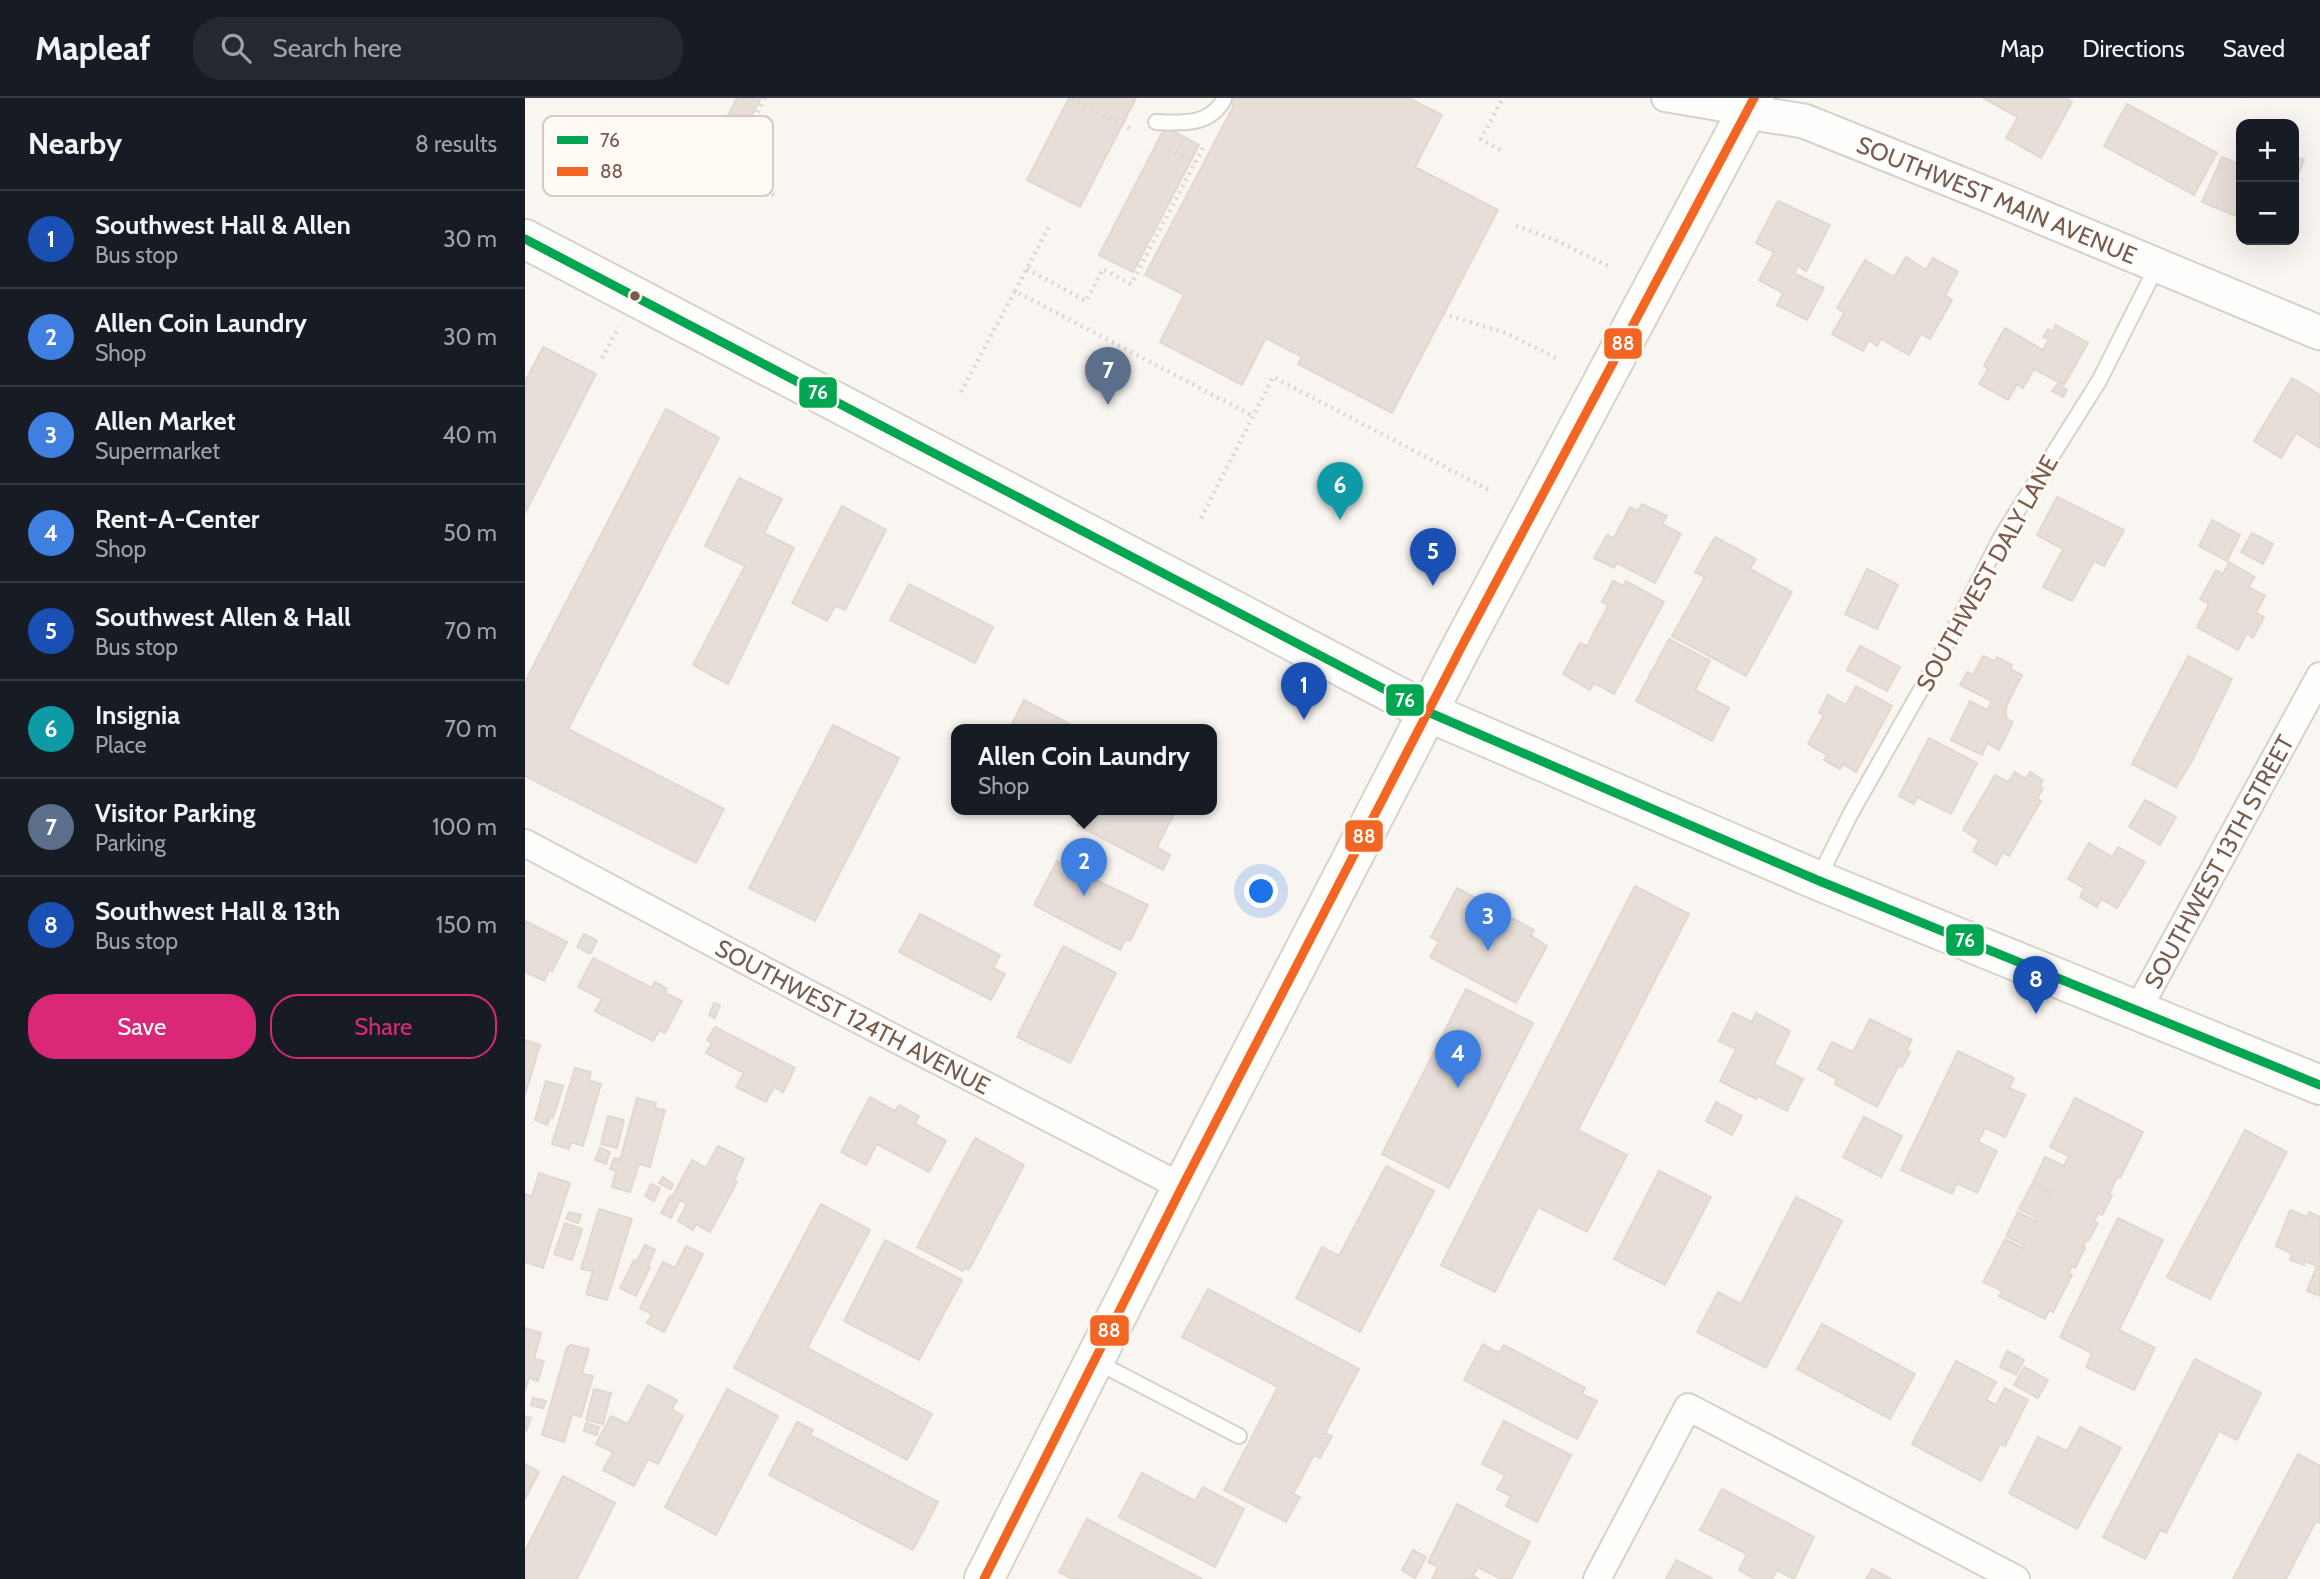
<!DOCTYPE html>
<meta charset="utf-8">
<style>
body{margin:0;font-family:Cabin,sans-serif;background:#242831;color:#f1f3f6}
.controls{position:absolute;right:21px;top:21px;display:grid;overflow:hidden;border-radius:14px;box-shadow:0 7px 28px #0002}
.controls button{width:63px;height:63px;display:grid;place-items:center;padding:0;border:0;border-bottom:2px solid #363941;background:#171b24;color:#f1f3f6;font:35px sans-serif}
.you{position:absolute;left:737px;top:794px;width:24px;height:24px;margin:-18px;border:5px solid #fff;border-radius:50%;background:#1a73e8;box-shadow:0 0 0 10px #1a73e833}
.badge{display:grid;place-items:center;width:46px;height:46px;border-radius:50%;background:#db2777;color:#fff;font-size:23px;font-weight:700}
.pin{position:absolute;translate:-50% -58px;filter:drop-shadow(0 2px 4px #0008)}
.pin::after{content:'';position:absolute;top:37px;width:24px;height:21px;background:inherit;clip-path:polygon(0 0,100% 0,50% 100%)}
.popup{position:absolute;left:426px;top:626px;width:266px;height:91px;box-sizing:border-box;display:grid;place-content:center;border-radius:14px;background:#171b24;filter:drop-shadow(0 2px 5px #0005);font-size:23px;white-space:nowrap;color:#9ea1a6}
.popup b{font-size:26px;color:#f1f3f6}
.popup::after{content:'';position:absolute;left:50%;top:100%;margin-left:-14px;border:14px solid transparent;border-top-color:#171b24}
.list{margin:0;padding:0;list-style:none}
h2{display:flex;justify-content:space-between;align-items:center;height:91px;margin:0;padding:0 28px;font-size:30px}
h2 small{font-size:23px;font-weight:400;color:#9ea1a6}
.list li{display:grid;grid-template-columns:46px 1fr auto;gap:21px;align-items:center;box-sizing:border-box;height:98px;padding:0 28px;border-top:2px solid #363941}
.list b{display:block;font-size:26px;white-space:nowrap}
.list p{margin:0;font-size:23px;white-space:nowrap;color:#9ea1a6}
.list em{font-size:23px;font-style:normal;color:#9ea1a6}
.actions{display:flex;gap:14px;padding:21px 28px}
.actions a{flex:1;padding:16px 0;border:2px solid #db2777;border-radius:28px;text-align:center;font-size:24px;color:#db2777}
.actions .main{background:#db2777;color:#fff}
.icon{flex:none;width:38px;height:38px;fill:none;stroke:currentColor;stroke-width:2;stroke-linecap:round;stroke-linejoin:round}
.map{position:relative;flex:none;width:1795px;height:1481px;overflow:hidden}
header{display:flex;align-items:center;gap:42px;box-sizing:border-box;height:98px;padding:0 35px;background:#171b24;border-bottom:2px solid #363941}
header strong{font-size:33px}
nav{display:flex;gap:38px;margin-inline-start:auto;font-size:24px}
.search{width:490px;height:63px;background:#242831;display:flex;align-items:center;gap:18px;box-sizing:border-box;padding:0 24px;border-radius:28px;color:#9ea1a6;font-size:26px}
main{display:flex}
aside{flex:1;background:#171b24}
.map>svg:first-child{display:block}
</style>
<header>
<strong>Mapleaf</strong>
<div class="search"><svg class="icon" aria-label="search" viewBox="0 0 24 24"><circle cx="10" cy="10" r="6"/><path d="M15 15l6 6"/></svg>Search here</div>
<nav><a>Map</a><a>Directions</a><a>Saved</a></nav>
</header>
<main>
<aside>
<h2>Nearby<small>8 results</small></h2>
<ul class="list">
<li><span class="badge" style="background:#1a4fb4">1</span><div><b>Southwest Hall &amp; Allen</b><p>Bus stop</p></div><em>30 m</em></li>
<li><span class="badge" style="background:#3f7fe0">2</span><div><b>Allen Coin Laundry</b><p>Shop</p></div><em>30 m</em></li>
<li><span class="badge" style="background:#3f7fe0">3</span><div><b>Allen Market</b><p>Supermarket</p></div><em>40 m</em></li>
<li><span class="badge" style="background:#3f7fe0">4</span><div><b>Rent-A-Center</b><p>Shop</p></div><em>50 m</em></li>
<li><span class="badge" style="background:#1a4fb4">5</span><div><b>Southwest Allen &amp; Hall</b><p>Bus stop</p></div><em>70 m</em></li>
<li><span class="badge" style="background:#0f9aa8">6</span><div><b>Insignia</b><p>Place</p></div><em>70 m</em></li>
<li><span class="badge" style="background:#5c6f8a">7</span><div><b>Visitor Parking</b><p>Parking</p></div><em>100 m</em></li>
<li><span class="badge" style="background:#1a4fb4">8</span><div><b>Southwest Hall &amp; 13th</b><p>Bus stop</p></div><em>150 m</em></li>
</ul>
<div class="actions"><a class="main">Save</a><a>Share</a></div>
</aside>
<div class="map">
<svg width="1795" height="1481" viewBox="0 0 1795 1481">
<rect width="100%" height="100%" fill="#f9f5f0"/>
<g fill="#e6ded7" stroke="#e2d8d2" stroke-width="2">
<path d="M212 0H236L199 72 180 62Z"/>
<path d="M544 0H611L555 109 502 82Z"/>
<path d="M697 0H884L917 17 890 69 973 112 867 315 773 266 777 259 741 240 717 287 635 244 659 197 620 177 709 7Z"/>
<path d="M1458 0H1541L1547 4 1516 60 1481 40 1493 19Z"/>
<path d="M1602 6 1692 55 1669 97 1579 48Z"/>
<path d="M640 29 674 47 608 174 574 157Z"/>
<path d="M1769 58 1779 62 1769 87Z"/>
<path d="M1697 59 1716 67V120L1677 104Z"/>
<path d="M1253 103 1305 127 1281 173 1273 168 1269 175 1299 190 1282 222 1252 207 1258 195 1234 182 1249 154 1231 145Z"/>
<path d="M1381 159 1401 172 1408 160 1433 174 1420 197 1427 202 1405 241 1396 236 1384 257 1356 241 1352 248 1344 242 1338 253 1307 236 1319 215 1312 210 1340 162 1369 179Z"/>
<path d="M1531 227 1563 245 1539 287 1509 271 1498 290 1492 286 1483 302 1454 286 1463 271 1459 268 1480 230 1518 252 1524 241 1518 239 1523 231 1528 234Z"/>
<path d="M18 249 71 276 0 415V284Z"/>
<path d="M1767 280 1795 297V350L1771 335 1756 360 1729 343Z"/>
<path d="M1532 286 1542 292 1538 299 1527 293Z"/>
<path d="M141 311 194 340 43 631 199 711 171 765 0 678V584Z"/>
<path d="M214 380 257 401 239 435 269 450 203 586 168 567 220 468 180 448Z"/>
<path d="M1532 399 1599 432 1579 468 1569 463 1547 503 1518 489 1538 451 1512 437Z"/>
<path d="M1117 406 1142 418 1137 426 1156 436 1130 485 1092 465 1089 470 1069 460 1082 437 1089 440 1105 409 1113 413Z"/>
<path d="M317 408 361 432 320 512 310 508 302 523 267 505Z"/>
<path d="M1687 422 1715 437 1702 463 1674 448Z"/>
<path d="M1727 435 1748 446 1738 466 1716 454Z"/>
<path d="M1190 439 1231 461 1225 471 1267 494 1221 578 1147 538 1180 479 1170 474Z"/>
<path d="M1704 464 1730 479 1723 489 1740 498 1731 515 1739 519 1728 540 1722 535 1713 552 1672 529 1684 506 1675 501 1691 472 1698 476Z"/>
<path d="M1342 471 1373 487 1352 531 1320 516Z"/>
<path d="M1088 483 1098 488 1101 483 1139 504 1089 596 1069 585 1065 592 1038 576 1055 545 1062 548 1083 508 1077 504Z"/>
<path d="M384 486 468 529 450 565 365 522Z"/>
<path d="M1144 541 1185 563 1170 592 1204 610 1187 643 1111 603Z"/>
<path d="M1335 548 1375 569 1362 593 1322 572Z"/>
<path d="M1458 558 1470 563 1472 559 1487 567 1485 571 1497 577 1481 609V620L1488 624 1474 652 1462 645 1457 657 1426 642 1445 603 1462 612 1467 603 1435 587 1442 574 1448 577Z"/>
<path d="M1663 558 1707 581 1667 663 1651 689 1607 666Z"/>
<path d="M1331 588 1367 608 1331 674 1318 666 1315 671 1299 662 1302 657 1283 646 1299 617 1294 615 1303 597 1321 607Z"/>
<path d="M499 602 556 632H484Z"/>
<path d="M308 627 374 660 290 823 224 790Z"/>
<path d="M1404 640 1452 665 1426 716 1392 699 1389 706 1374 698Z"/>
<path d="M1490 674 1501 681 1505 674 1518 682 1515 688 1518 691 1512 700 1516 703 1484 758 1478 754 1471 767 1448 753 1454 742 1438 732 1470 677 1483 684Z"/>
<path d="M1620 702 1651 719 1635 747 1604 729Z"/>
<path d="M559 712H651L632 749 645 757 638 772 552 727Z"/>
<path d="M1564 745 1587 759 1593 749 1620 764 1592 810 1576 801 1572 809 1555 799 1559 790 1543 781Z"/>
<path d="M532 763 623 807 605 843 601 841 595 852 509 807Z"/>
<path d="M1110 788 1164 816 1053 1032 1102 1057 1062 1134 1013 1109 970 1194 916 1167Z"/>
<path d="M932 790 1009 832 1006 838 1022 848 991 905 905 859 914 843 906 839Z"/>
<path d="M395 816 475 857 468 870 480 876 466 902 374 854Z"/>
<path d="M0 823 42 844 27 873 24 872 19 883 0 874Z"/>
<path d="M59 836 72 843 65 856 52 849Z"/>
<path d="M538 848 591 875 545 965 492 939Z"/>
<path d="M68 860 127 890 130 884 142 891 140 895 157 903 140 935 134 932 128 943 70 913 77 901 53 889Z"/>
<path d="M941 891 1008 925 924 1090 857 1056Z"/>
<path d="M189 905 195 907 190 920 184 917Z"/>
<path d="M1208 915 1227 924 1231 915 1265 933 1249 966 1278 981 1262 1013 1233 998 1231 1001 1195 983 1211 951 1194 943Z"/>
<path d="M1345 921 1387 942 1381 953 1385 954 1377 969 1374 967 1352 1009 1310 986 1312 981 1293 971 1307 944 1328 954Z"/>
<path d="M190 929 270 970 258 994 249 989 241 1004 211 989 219 975 181 955 187 945 182 942Z"/>
<path d="M0 942 15 947 0 997Z"/>
<path d="M1433 953 1489 980 1484 990 1500 997 1480 1039 1460 1030 1453 1044 1472 1053 1452 1095 1432 1085 1427 1096 1376 1072Z"/>
<path d="M50 970 66 974 64 982 76 986 58 1048 46 1044 44 1051 27 1046Z"/>
<path d="M21 983 38 988 28 1020 25 1019 22 1027 10 1022Z"/>
<path d="M345 999 370 1013 374 1007 394 1018 390 1026 421 1043 404 1074 352 1046 341 1067 316 1054Z"/>
<path d="M112 1000 131 1005 129 1010 140 1012 125 1069 114 1066 105 1094 87 1089 91 1073 85 1071 89 1060 95 1062Z"/>
<path d="M1550 1000 1618 1034 1595 1080 1592 1079 1584 1096 1587 1097 1577 1117 1573 1115 1569 1123 1573 1125 1563 1143 1561 1142 1558 1149 1560 1150 1550 1170 1547 1168 1543 1175 1547 1177 1528 1214 1524 1212 1520 1221 1474 1198 1477 1193 1458 1184 1480 1141 1498 1150 1499 1147 1481 1138 1493 1114 1511 1123 1512 1120 1494 1111 1507 1086 1525 1095 1526 1093 1508 1084 1520 1059 1539 1068 1544 1058 1525 1049Z"/>
<path d="M1191 1004 1217 1018 1207 1037 1181 1023Z"/>
<path d="M83 1018 99 1022 92 1050 76 1046Z"/>
<path d="M1339 1019 1377 1038 1356 1079 1318 1059Z"/>
<path d="M1720 1032 1762 1054 1685 1201 1642 1179Z"/>
<path d="M450 1040 499 1067 444 1172 440 1170 438 1173 392 1149Z"/>
<path d="M193 1048 219 1061 209 1082 212 1084 185 1134 171 1126 168 1132 153 1123 162 1106 155 1102 146 1120 136 1115 145 1098 147 1099 167 1062 181 1070Z"/>
<path d="M75 1050 85 1054 81 1066 70 1062Z"/>
<path d="M861 1068 909 1093 835 1234 771 1200 797 1149 814 1158Z"/>
<path d="M1134 1073 1186 1099 1140 1187 1089 1161Z"/>
<path d="M14 1075 45 1085 18 1170 0 1164V1096L7 1098Z"/>
<path d="M138 1079 148 1086 146 1091 134 1085Z"/>
<path d="M126 1086 135 1090 129 1103 120 1098Z"/>
<path d="M1271 1099 1317 1123 1241 1270 1172 1234 1193 1194 1216 1206Z"/>
<path d="M296 1106 345 1132 282 1250 407 1316 382 1362 209 1270Z"/>
<path d="M74 1111 107 1121 82 1202 61 1196 68 1173 56 1171Z"/>
<path d="M1765 1112 1782 1119 1784 1114 1795 1119V1198L1782 1193 1792 1168 1780 1163 1779 1167 1765 1162 1767 1156 1751 1148Z"/>
<path d="M44 1114 56 1117 53 1125 41 1121Z"/>
<path d="M1593 1120 1638 1142 1594 1232 1630 1250 1609 1292 1561 1269 1567 1255 1535 1239Z"/>
<path d="M40 1125 57 1131 47 1162 29 1156Z"/>
<path d="M360 1142 437 1182 394 1262 319 1223Z"/>
<path d="M120 1147 130 1152 123 1168 125 1169 111 1198 95 1190 109 1162 112 1163Z"/>
<path d="M161 1148 178 1156 139 1234 122 1225 127 1216 115 1210 138 1164 150 1170Z"/>
<path d="M683 1191 834 1271 800 1335 807 1338 795 1360 789 1357 768 1396 775 1399 761 1424 699 1392 753 1289 657 1239Z"/>
<path d="M1297 1226 1390 1276 1365 1321 1272 1271Z"/>
<path d="M0 1230 16 1235 9 1261 19 1263 13 1283 4 1280 0 1293Z"/>
<path d="M958 1246 974 1255 979 1247 1060 1290 1057 1296 1072 1303 1052 1341 939 1282Z"/>
<path d="M45 1247 64 1251 57 1276 68 1278 56 1319 47 1316 39 1344 17 1337 42 1249 44 1250Z"/>
<path d="M1482 1253 1499 1262 1491 1277 1475 1269Z"/>
<path d="M1670 1261 1736 1295 1712 1342 1694 1333 1641 1435 1635 1432 1620 1461 1578 1439Z"/>
<path d="M1431 1263 1471 1284 1461 1302 1471 1307 1480 1290 1503 1302 1480 1348 1475 1346 1456 1383 1387 1346Z"/>
<path d="M1499 1269 1523 1282 1513 1300 1489 1287Z"/>
<path d="M123 1287 152 1302 147 1311 158 1318 133 1366 123 1361 109 1388 78 1372 88 1354 71 1346 86 1318 103 1326Z"/>
<path d="M69 1291 86 1295 78 1326 61 1322Z"/>
<path d="M202 1291 253 1318 191 1437 140 1409Z"/>
<path d="M8 1300 21 1303 18 1310 6 1307Z"/>
<path d="M0 1318 6 1320 1 1333 0 1332Z"/>
<path d="M979 1323 1046 1357 1012 1424 981 1408 986 1398 972 1391 980 1377 957 1366Z"/>
<path d="M272 1324 288 1332 285 1337 413 1404 388 1452 244 1377Z"/>
<path d="M61 1325 74 1329 72 1337 59 1333Z"/>
<path d="M1555 1329 1596 1350 1552 1431 1484 1395 1513 1339 1542 1353Z"/>
<path d="M1773 1356 1795 1368V1425L1791 1423 1761 1481H1708Z"/>
<path d="M0 1366 14 1374 0 1401Z"/>
<path d="M617 1375 670 1403 678 1389 719 1411 690 1469 594 1419Z"/>
<path d="M38 1378 90 1405 52 1481H0V1453Z"/>
<path d="M1197 1391 1289 1439 1269 1481 1252 1472 1247 1481H1230L1214 1472 1222 1456 1175 1432Z"/>
<path d="M932 1406 1005 1444 986 1481H976L953 1469 948 1478 954 1481H907L913 1469 903 1464Z"/>
<path d="M562 1421 677 1481H547L534 1474Z"/>
<path d="M888 1452 901 1459 890 1480 877 1472Z"/>
<path d="M1151 1462 1188 1481H1141Z"/>
<path d="M1347 1471 1366 1481H1341Z"/>
</g>
<g fill="none" stroke-linecap="round" stroke-linejoin="round">
<defs>
<g id="service">
<path d="M631 24C657 25 685 28 699 1"/>
<path d="M1293 781 1326 715 1419 551 1476 439 1574 283 1632 168"/>
<path d="M570 1263 714 1338"/>
</g>
<g id="minor">
<path d="M1140 0 1222 14"/>
<path id="s1" d="M0 745 280 894 657 1089"/>
<path id="s2" d="M1613 911 1795 578"/>
<path d="M1072 1481 1163 1309 1491 1481"/>
</g>
<g id="tertiary">
<path id="s3" d="M1222 14 1279 23 1461 96 1795 235"/>
</g>
<g id="secondary">
<path d="M0 141 903 614 1292 782 1795 987"/>
<path d="M459 1481 657 1089 939 544 1229 0"/>
</g>
</defs>
<use href="#service" stroke="#d7d1cb" stroke-width="18"/>
<use href="#minor" stroke="#d7d1cb" stroke-width="30"/>
<use href="#tertiary" stroke="#d7d1cb" stroke-width="37"/>
<use href="#secondary" stroke="#d9d2cb" stroke-width="42"/>
<g stroke="#dcd5d0" stroke-width="4.5" stroke-dasharray="2 5" stroke-linecap="butt">
<path d="M240 0 202 73 249 97"/>
<path d="M547 0 608 32"/>
<path d="M644 51 670 64"/>
<path d="M975 52 956 41 978 0"/>
<path d="M991 128 1028 141 1083 168"/>
<path d="M502 171 561 203 578 171 606 186 680 46"/>
<path d="M490 193 524 128"/>
<path d="M918 216 981 235 1033 261"/>
<path d="M77 260 94 229"/>
<path d="M436 294 490 193 728 318"/>
<path d="M676 420 748 279 964 392"/>
</g>
<use href="#service" stroke="#fefefd" stroke-width="14"/>
<use href="#minor" stroke="#fefefd" stroke-width="26"/>
<use href="#tertiary" stroke="#fefefd" stroke-width="33"/>
<use href="#secondary" stroke="#fefefd" stroke-width="38"/>
<defs>
<path id="bus-1" d="M0 141 903 614 1292 782 1795 987"/>
<path id="bus-2" d="M459 1481 657 1089 939 544 1229 0"/>
</defs>
<use href="#bus-1" stroke="#fffaf3" stroke-width="14"/>
<use href="#bus-2" stroke="#fffaf3" stroke-width="14"/>
<use href="#bus-1" stroke="#00a651" stroke-width="9"/>
<use href="#bus-2" stroke="#f26522" stroke-width="9"/>
</g>
<circle fill="#7a5c4d" stroke="#fffaf3" stroke-width="2.5" cx="110" cy="198" r="6"/>
<g text-anchor="middle" dominant-baseline="central" stroke-width="6" stroke-linejoin="round" paint-order="stroke">
<g font-size="24" fill="#7a5c4d" stroke="#fffaf3">
<text stroke="none"><textPath href="#s3" startOffset="266">SOUTHWEST MAIN AVENUE</textPath></text>
<text transform="translate(1462 475) rotate(-61)">SOUTHWEST DALY LANE</text>
<text stroke="none"><textPath href="#s2" startOffset="168">SOUTHWEST 13TH STREET</textPath></text>
<text stroke="none"><textPath href="#s1" startOffset="371">SOUTHWEST 124TH AVENUE</textPath></text>
</g>
</g>
<rect x="18" y="18" width="230" height="80" rx="10" fill="#fffaf3" stroke="#d7cbc1" stroke-width="2"/>
<rect x="32" y="38" width="31" height="8" fill="#00a651"/>
<rect x="32" y="69" width="31" height="9" fill="#f26522"/>
<g font-size="19" fill="#7a5c4d">
<text x="75" y="49">76</text>
<text x="75" y="80">88</text>
</g>
<g stroke="#fffaf3" stroke-width="2.5">
<rect x="1078" y="229" width="40" height="33" rx="7" fill="#f26522"/>
<rect x="273" y="278" width="40" height="33" rx="7" fill="#00a651"/>
<rect x="860" y="585" width="40" height="34" rx="7" fill="#00a651"/>
<rect x="819" y="721" width="40" height="34" rx="7" fill="#f26522"/>
<rect x="1420" y="825" width="40" height="34" rx="7" fill="#00a651"/>
<rect x="564" y="1216" width="41" height="33" rx="7" fill="#f26522"/>
</g>
<g font-size="19" text-anchor="middle" font-weight="bold" fill="#fff">
<text x="1098" y="252">88</text>
<text x="293" y="301">76</text>
<text x="880" y="609">76</text>
<text x="839" y="745">88</text>
<text x="1440" y="849">76</text>
<text x="584" y="1239">88</text>
</g>
</svg>
<div class="controls">
<button>+</button>
<button>−</button>
</div>
<div class="you"></div>
<div class="pin badge" style="left:779px;top:622px;background:#1a4fb4">1</div>
<div class="pin badge" style="left:559px;top:798px;background:#3f7fe0">2</div>
<div class="popup"><b>Allen Coin Laundry</b>Shop</div>
<div class="pin badge" style="left:963px;top:853px;background:#3f7fe0">3</div>
<div class="pin badge" style="left:933px;top:990px;background:#3f7fe0">4</div>
<div class="pin badge" style="left:908px;top:488px;background:#1a4fb4">5</div>
<div class="pin badge" style="left:815px;top:422px;background:#0f9aa8">6</div>
<div class="pin badge" style="left:583px;top:307px;background:#5c6f8a">7</div>
<div class="pin badge" style="left:1511px;top:916px;background:#1a4fb4">8</div>
</div>
</main>
